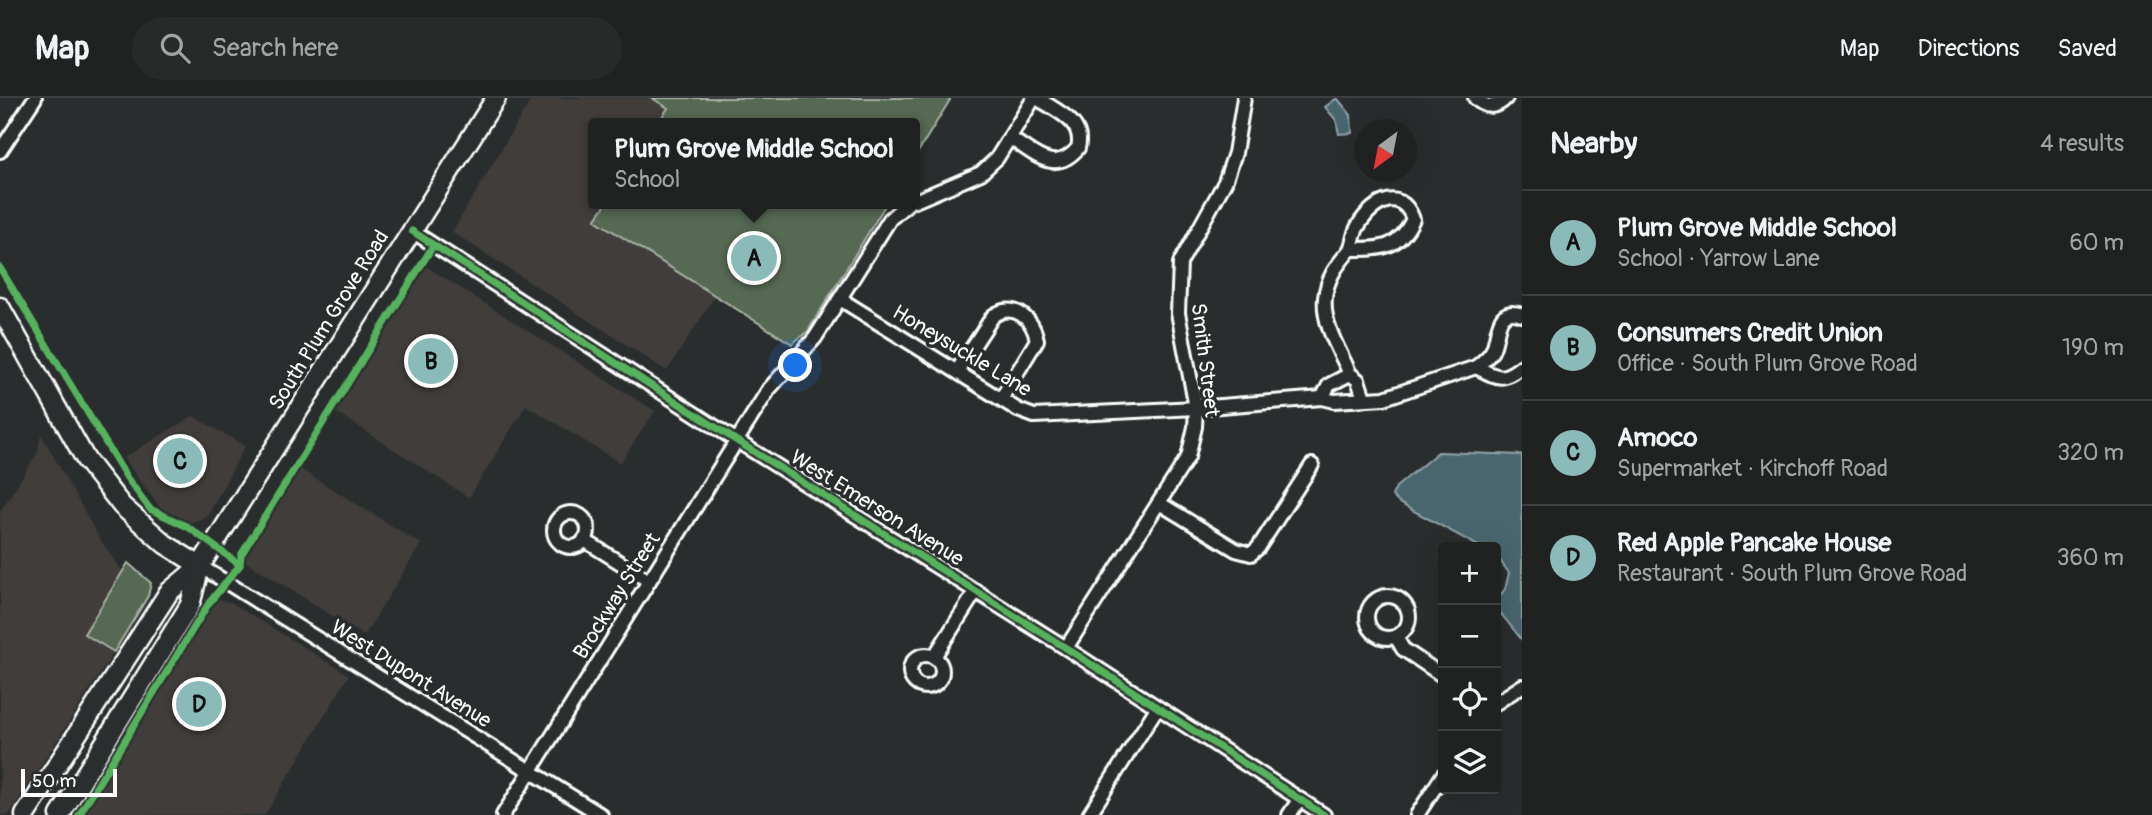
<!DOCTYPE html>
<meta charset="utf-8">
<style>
body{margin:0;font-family:Pangolin,sans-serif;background:#282a2a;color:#f1f3f6}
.controls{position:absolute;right:21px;bottom:21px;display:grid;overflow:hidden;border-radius:7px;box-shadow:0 7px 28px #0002}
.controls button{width:63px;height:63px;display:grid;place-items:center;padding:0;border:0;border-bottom:2px solid #3d3f40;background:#202222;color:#f1f3f6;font:35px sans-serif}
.compass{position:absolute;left:1354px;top:21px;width:63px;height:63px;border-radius:50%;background:#202222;box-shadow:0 7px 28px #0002;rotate:212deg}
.scale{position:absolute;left:21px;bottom:18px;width:96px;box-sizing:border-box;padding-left:7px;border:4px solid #fff;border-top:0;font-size:19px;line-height:24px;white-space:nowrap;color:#fff;-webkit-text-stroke:5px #2a2d2e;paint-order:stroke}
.you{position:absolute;left:796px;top:268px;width:24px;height:24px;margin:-18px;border:5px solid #fff;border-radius:50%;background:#1a73e8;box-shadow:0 0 0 10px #1a73e833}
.badge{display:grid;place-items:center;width:46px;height:46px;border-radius:50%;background:#8bbbb9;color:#111;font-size:23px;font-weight:700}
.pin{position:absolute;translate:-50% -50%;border:4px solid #fff;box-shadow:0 2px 7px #0006}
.popup{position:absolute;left:588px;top:20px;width:332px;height:91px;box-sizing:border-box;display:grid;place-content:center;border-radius:7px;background:#202222;filter:drop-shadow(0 2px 5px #0005);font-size:23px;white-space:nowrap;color:#a2a4a5}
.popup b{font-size:26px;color:#f1f3f6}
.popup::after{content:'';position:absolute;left:50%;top:100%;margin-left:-14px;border:14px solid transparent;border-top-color:#202222}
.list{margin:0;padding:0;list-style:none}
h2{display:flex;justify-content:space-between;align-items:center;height:91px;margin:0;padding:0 28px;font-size:30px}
h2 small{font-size:23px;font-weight:400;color:#a2a4a5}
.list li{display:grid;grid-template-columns:46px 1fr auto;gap:21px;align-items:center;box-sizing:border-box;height:105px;padding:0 28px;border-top:2px solid #3d3f40}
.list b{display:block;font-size:26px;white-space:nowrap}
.list p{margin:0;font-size:23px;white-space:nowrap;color:#a2a4a5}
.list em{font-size:23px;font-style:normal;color:#a2a4a5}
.icon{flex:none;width:38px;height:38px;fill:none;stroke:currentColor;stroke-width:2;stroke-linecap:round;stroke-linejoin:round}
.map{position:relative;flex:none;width:1522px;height:717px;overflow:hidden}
header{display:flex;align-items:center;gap:42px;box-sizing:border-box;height:98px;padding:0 35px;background:#202222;border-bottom:2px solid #3d3f40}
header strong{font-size:33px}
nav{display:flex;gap:38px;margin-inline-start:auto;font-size:24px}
.search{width:490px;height:63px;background:#282a2a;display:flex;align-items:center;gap:18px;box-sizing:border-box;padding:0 24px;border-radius:38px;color:#a2a4a5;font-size:26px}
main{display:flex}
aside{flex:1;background:#202222}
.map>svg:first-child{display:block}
</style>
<header>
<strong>Map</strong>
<div class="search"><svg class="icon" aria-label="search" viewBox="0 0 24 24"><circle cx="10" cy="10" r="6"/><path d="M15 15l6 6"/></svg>Search here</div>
<nav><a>Map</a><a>Directions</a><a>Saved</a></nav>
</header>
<main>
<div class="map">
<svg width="1522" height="717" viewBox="0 0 1522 717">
<rect width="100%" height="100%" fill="#2a2d2e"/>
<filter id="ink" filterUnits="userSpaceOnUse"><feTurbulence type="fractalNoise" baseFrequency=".0143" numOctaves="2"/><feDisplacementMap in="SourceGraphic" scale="14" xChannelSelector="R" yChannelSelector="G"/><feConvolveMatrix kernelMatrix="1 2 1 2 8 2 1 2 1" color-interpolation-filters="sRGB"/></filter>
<g filter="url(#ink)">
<g fill="#3f3d3a">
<path d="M532 0H951L915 59V25H593V106H886L808 233 792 246 715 198 667 273 452 134Z"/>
<path d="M424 167 655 313 620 365 526 307 469 400 336 314Z"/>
<path d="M193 318 245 348 207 419 189 425 162 412 123 360Z"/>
<path d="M41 336 101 443 122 473 84 536 114 554 9 717H0V414L38 354Z"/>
<path d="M299 370 421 446 364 538 242 461Z"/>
<path d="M217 501 230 504 349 577 265 717H81Z"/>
</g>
<g fill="#566953" stroke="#aab4a9" stroke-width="2">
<path d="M652 0H948L950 2 915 59V25H658L668 10Z"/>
<path d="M606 106H886L808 233 792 246 595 122Z"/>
<path d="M128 465 151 485 148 498 114 554 84 536Z"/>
</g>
<g fill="#49656e" stroke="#92a3a8" stroke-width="2">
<path d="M1337 0 1351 17 1352 35 1339 36 1336 22 1325 9Z"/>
<path d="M1438 354 1522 357V542L1498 512 1496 503 1505 491 1509 475 1496 457V449H1480L1399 405 1392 398 1396 389Z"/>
</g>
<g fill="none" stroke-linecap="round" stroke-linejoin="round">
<defs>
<g id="minor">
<path d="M1475 0C1485 10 1496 11 1506 0"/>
<path d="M1010 40C1034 55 1054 78 1078 50 1085 23 1056 13 1037 0"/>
<path d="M0 53 35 0"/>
<path d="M915 103 981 75 997 60 1034 0"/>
<path d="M412 133 737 343 1066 550 1324 717"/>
<path d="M840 201 1018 312 1034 318 1196 310 1322 300 1334 303 1384 300 1476 269C1482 264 1488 260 1492 253 1500 238 1494 207 1522 217"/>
<path d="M1476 269C1498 280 1502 284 1522 268"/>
<path d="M957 273 993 218C1014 203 1033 221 1037 242L1001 301"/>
<path d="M1350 276 1358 282 1364 300"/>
<path d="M1322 300 1329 287 1350 276C1340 253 1322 226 1325 200 1327 180 1337 167 1349 153 1353 147 1353 139 1356 132 1367 108 1400 85 1413 121 1399 151 1381 151 1351 151"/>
<path d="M1159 405 1236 452 1251 456 1258 450 1312 367"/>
<circle cx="571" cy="432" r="17"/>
<path d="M584 442 649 483"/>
<path d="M200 468 601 717"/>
<circle cx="1388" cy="519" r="21"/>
<path d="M1396 539 1403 551 1443 578"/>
<path d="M1066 550 1188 359 1195 329 1196 310 1178 215 1180 165 1225 84 1235 55 1244 0"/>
<circle cx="926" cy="573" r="16"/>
<path d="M934 559 976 493"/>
<path d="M1496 605 1522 588"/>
<path d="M503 717 769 291 815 240 890 121 907 106"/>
<path d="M1089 717 1157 610"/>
<path d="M1289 717 1299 702"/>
<path d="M1417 717 1443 677"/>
</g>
<g id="secondary">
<path d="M0 209 86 362 122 408 165 446 200 468"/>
<path d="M25 717 169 494 200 468"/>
<path d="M60 717 190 507 200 468 496 0"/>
</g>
</defs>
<use href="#minor" stroke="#fff" stroke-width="18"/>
<use href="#secondary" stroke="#fff" stroke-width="23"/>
<use href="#minor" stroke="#2a2d2e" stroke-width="12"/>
<use href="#secondary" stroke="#2a2d2e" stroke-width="18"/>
<defs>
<g id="cycleway">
<path d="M412 133 737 343 1066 550 1324 717"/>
<path d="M0 170 127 380 150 411 188 429 240 467"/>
<path d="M79 717 209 505 240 467 241 457 433 148"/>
</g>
</defs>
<use href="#cycleway" stroke="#2a2d2e" stroke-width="11"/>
<use href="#cycleway" stroke="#56b35d" stroke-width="7"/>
</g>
</g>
<g text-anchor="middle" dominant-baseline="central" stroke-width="7" stroke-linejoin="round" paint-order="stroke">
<g font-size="21" fill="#fff" stroke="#2a2d2e">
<text transform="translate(329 222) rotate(-58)">South Plum Grove Road</text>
<text transform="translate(962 253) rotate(31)">Honeysuckle Lane</text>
<text transform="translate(1205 262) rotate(83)">Smith Street</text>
<text transform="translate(877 410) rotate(32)">West Emerson Avenue</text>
<text transform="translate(617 498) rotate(-58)">Brockway Street</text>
<text transform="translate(411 576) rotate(32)">West Dupont Avenue</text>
</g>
</g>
</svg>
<div class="controls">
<button>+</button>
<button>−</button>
<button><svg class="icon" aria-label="locate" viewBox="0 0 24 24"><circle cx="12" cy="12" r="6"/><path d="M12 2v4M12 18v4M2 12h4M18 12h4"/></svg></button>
<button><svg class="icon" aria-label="layers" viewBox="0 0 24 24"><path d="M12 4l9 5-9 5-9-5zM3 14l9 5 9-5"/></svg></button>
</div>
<svg class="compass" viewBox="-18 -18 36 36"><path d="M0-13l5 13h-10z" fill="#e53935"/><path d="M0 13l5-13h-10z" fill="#a2a4a5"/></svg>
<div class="scale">50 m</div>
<div class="you"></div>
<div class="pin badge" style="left:754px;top:160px">A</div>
<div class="popup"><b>Plum Grove Middle School</b>School</div>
<div class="pin badge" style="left:431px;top:263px">B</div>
<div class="pin badge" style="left:180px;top:363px">C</div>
<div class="pin badge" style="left:199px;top:606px">D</div>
</div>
<aside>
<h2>Nearby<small>4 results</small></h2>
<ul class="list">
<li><span class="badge">A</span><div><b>Plum Grove Middle School</b><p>School · Yarrow Lane</p></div><em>60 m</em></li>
<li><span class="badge">B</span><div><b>Consumers Credit Union</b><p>Office · South Plum Grove Road</p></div><em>190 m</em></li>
<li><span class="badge">C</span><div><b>Amoco</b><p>Supermarket · Kirchoff Road</p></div><em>320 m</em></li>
<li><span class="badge">D</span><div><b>Red Apple Pancake House</b><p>Restaurant · South Plum Grove Road</p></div><em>360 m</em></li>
</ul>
</aside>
</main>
